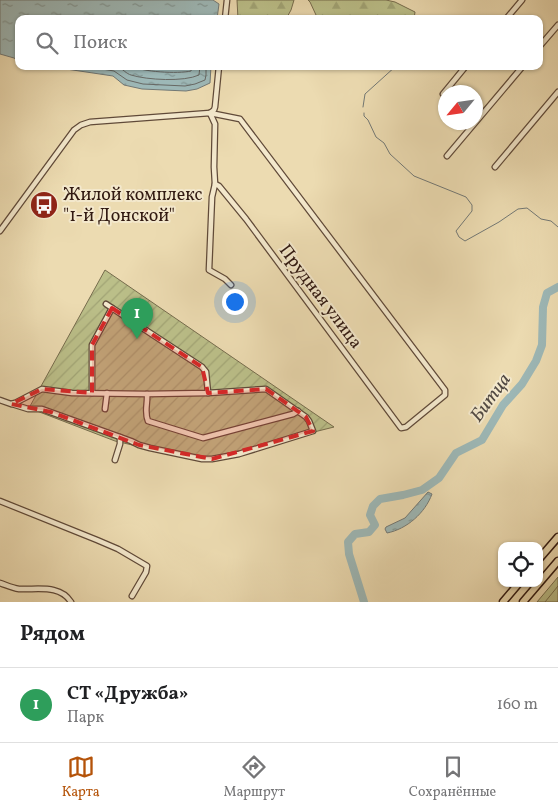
<!DOCTYPE html>
<html lang="ru">
<meta charset="utf-8">
<style>
body{margin:0;font-family:Vollkorn,serif;background:#f2f2f2;color:#202124}
.controls{position:absolute;right:15px;bottom:15px;display:grid;overflow:hidden;border-radius:10px;box-shadow:0 1px 4px #0004}
.controls button{width:45px;height:45px;display:grid;place-items:center;padding:0;border:0;border-bottom:1px solid #e0e0e0;background:#fff;color:#202124;font:25px sans-serif}
.compass{position:absolute;left:438px;top:85px;width:45px;height:45px;border-radius:50%;background:#fff;box-shadow:0 1px 4px #0004;rotate:241deg}
.you{position:absolute;left:234px;top:301px;width:18px;height:18px;margin:-12px;border:4px solid #fff;border-radius:50%;background:#1a73e8;box-shadow:0 0 0 8px #1a73e833}
.badge{display:grid;place-items:center;width:32px;height:32px;border-radius:50%;background:#b45309;color:#fff;font-size:16px;font-weight:700}
.pin{position:absolute;translate:-50% -41px;filter:drop-shadow(0 1px 2px #0008)}
.pin::after{content:'';position:absolute;top:26px;width:18px;height:15px;background:inherit;clip-path:polygon(0 0,100% 0,50% 100%)}
.list{margin:0;padding:0;list-style:none}
h2{display:flex;justify-content:space-between;align-items:center;height:65px;margin:0;padding:0 20px;font-size:21px}
h2 small{font-size:16px;font-weight:400;color:#757577}
.list li{display:grid;grid-template-columns:32px 1fr auto;gap:15px;align-items:center;box-sizing:border-box;height:75px;padding:0 20px;border-top:1px solid #e0e0e0}
.list b{display:block;font-size:19px;white-space:nowrap}
.list p{margin:0;font-size:16px;white-space:nowrap;color:#757577}
.list em{font-size:16px;font-style:normal;color:#757577}
.icon{flex:none;width:28px;height:28px;fill:none;stroke:currentColor;stroke-width:2;stroke-linecap:round;stroke-linejoin:round}
.map{position:relative;flex:none;width:558px;height:602px;overflow:hidden}
.search{position:absolute;background:#fff;box-shadow:0 1px 4px #0004;left:15px;right:15px;top:15px;height:55px;display:flex;align-items:center;gap:12px;box-sizing:border-box;padding:0 18px;border-radius:10px;color:#757577;font-size:19px}
.sheet{height:140px;background:#fff}
nav{display:flex;justify-content:space-around;align-items:center;box-sizing:border-box;height:70px;border-top:1px solid #e0e0e0;background:#fff;font-size:14px;color:#757577}
nav a{display:grid;justify-items:center;gap:2px}
nav .on{color:#b45309}
.map>svg:first-child{display:block}
</style>
<div class="map">
<svg width="558" height="602" viewBox="0 0 558 602">
<defs>
<pattern id="forest-firs" width="22" height="20" patternUnits="userSpaceOnUse" patternTransform="scale(1.25)"><rect width="22" height="20" fill="#bbbf89"/><path d="M5 1l3.5 6h-7zM16 11l3.5 6h-7z" fill="#a1a475"/></pattern>
<pattern id="garden-furrows" width="10" height="10" patternUnits="userSpaceOnUse" patternTransform="scale(1.25)"><rect width="10" height="10" fill="#bbbf89"/><path d="M-1 1l2-2M0 10L10 0M9 11l2-2" fill="none" stroke="#a1a475"/></pattern>
<pattern id="water-ripples" width="26" height="14" patternUnits="userSpaceOnUse" patternTransform="scale(1.25)"><rect width="26" height="14" fill="#9db8b7"/><path d="M2 4q2-2 4 0t4 0M15 11q2-2 4 0t4 0" fill="none" stroke="#819593"/></pattern>
</defs>
<rect width="100%" height="100%" fill="#ecdbb1"/>
<filter id="stains"><feTurbulence type="fractalNoise" baseFrequency=".004" numOctaves="4"/><feColorMatrix values="0 0 0 0 .2 0 0 0 0 .09 0 0 0 0 .02 0 0 0 .5 -.17"/></filter>
<radialGradient id="worn" r=".72"><stop offset=".6" stop-color="#630" stop-opacity="0"/><stop offset="1" stop-color="#630" stop-opacity=".3"/></radialGradient>
<path fill="#bbbf89" stroke="#766c4d" d="M558 577V602H537Z"/>
<g fill="url(#forest-firs)" stroke="#766c4d">
<path d="M237 0H294L291 10 286 19H238Z"/>
<path d="M308 0H386L395 2 415 12 414 19H314L316 15 310 2Z"/>
<path d="M558 586V602H545Z"/>
</g>
<path fill="url(#garden-furrows)" stroke="#766c4d" d="M105 270 334 427 202 460 154 450 115 441 29 408Z"/>
<g fill="url(#water-ripples)" stroke="#727875">
<path d="M0 0H213L219 4 217 19H19V61L14 58 0 54Z"/>
<path d="M46 66H211L210 83 197 89 186 91 142 89 124 85 113 76Z"/>
<path d="M428 492 432 494C425 513 407 529 387 533L385 529 386 527 405 518Z"/>
</g>
<g fill="none" stroke-linecap="round" stroke-linejoin="round">
<g stroke="#676864" stroke-width="1">
<path d="M84 66 114 71 127 80 143 84 185 86 195 84 205 80 206 75V66"/>
<path d="M118 66C122 69 127 74 131 75 147 80 184 82 199 75L200 66"/>
<path d="M131 66C142 72 178 74 191 71L192 66"/>
</g>
<g stroke="#727875" stroke-width="1">
<path d="M363 107 365 94 396 66"/>
<path d="M364 113V116L368 120 376 137 384 143 390 154 414 176 466 197 472 205V211L456 231 459 237 465 241 499 222 518 209 527 208 541 219 551 221 558 227"/>
</g>
<path stroke="#9db8b7" stroke-width="8" d="M364 602 349 554 348 542 355 534 369 532 375 525 370 515 373 506 380 499 403 495 422 490 439 478 456 453 482 440 503 405 522 384 536 361 542 345 543 307 547 293 558 287"/>
<defs>
<g id="minor">
<path d="M225 19 227 0"/>
<path d="M506 19 522 0"/>
<path d="M539 47 558 25"/>
<path d="M443 94 466 66"/>
<path d="M210 113 215 124 214 167 215 184 212 197 209 270 225 279 231 285"/>
<path d="M210 113 214 110 215 107 219 66"/>
<path d="M447 156 523 66"/>
<path d="M495 167 558 92"/>
<path d="M0 231 74 130 81 125 90 122 210 113 240 119 445 390V395L406 427 401 428 246 219 219 186 215 184"/>
<path d="M112 308 202 367 206 372 208 393"/>
<path d="M92 393V345L112 308 106 304"/>
<path d="M147 394C148 403 144 412 148 421L203 438 293 414 298 411"/>
<path d="M0 400 11 404 15 403 42 389 72 393 147 394 208 393 266 389 306 417 309 421 313 431 239 454 212 459H202L150 448 139 445 131 441 120 437V444L115 460"/>
<path d="M12 404 28 409H42L120 437"/>
<path d="M105 409 107 393"/>
<path d="M0 501 97 540 118 549 147 566 146 572 132 596"/>
<path d="M0 583C6 585 12 588 19 589 37 590 60 584 71 602"/>
</g>
<g id="highway">
<path d="M539 559 558 537"/>
<path d="M503 602 519 583"/>
<path d="M523 602 558 561"/>
</g>
</defs>
<use href="#minor" stroke="#604a39" stroke-width="7"/>
<use href="#highway" stroke="#311911" stroke-width="9"/>
<use href="#minor" stroke="#f3e8cc" stroke-width="4.5"/>
<use href="#highway" stroke="#ecdbb1" stroke-width="6"/>
</g>
<path fill="#d62828" fill-opacity="0.2" stroke="#d62828" stroke-width="4" stroke-dasharray="10 6" stroke-linejoin="round" d="M112 308 202 367 208 393 266 389 306 417 313 431 212 459 139 445 51 412 11 404 42 389 92 393V345Z"/>
<defs>
<symbol id="bus-disc" viewBox="-11 -11 22 22"><circle r="9.5" fill="#8f2418" stroke="#f3e8cc"/><path d="M-5-6H5V4H4V6H2V4H-2V6H-4V4H-5ZM-3.5-4V0h7V-4ZM-3.5 1.2v1.5H-2V1.2ZM2 1.2v1.5H3.5V1.2Z" fill="#fff"/></symbol>
</defs>
<g fill-rule="evenodd">
<use href="#bus-disc" x="28" y="189" width="32" height="32"/>
</g>
<g text-anchor="middle" dominant-baseline="central" stroke-width="4" stroke-linejoin="round" paint-order="stroke">
<g font-size="18" fill="#311911" stroke="#f3e8cc" text-anchor="start">
<text x="63" y="195">Жилой комплекс<tspan x="63" dy="21">"1-й Донской"</tspan></text>
</g>
<g font-size="18" fill="#311911" stroke="#f3e8cc">
<text transform="translate(320 297) rotate(53)">Прудная улица</text>
</g>
<g font-size="19" font-style="italic" fill="#514943" stroke="#f3e8cc">
<text transform="translate(491 398) rotate(-54)">Битца</text>
</g>
</g>
<rect width="100%" height="100%" filter="url(#stains)"/>
<rect width="100%" height="100%" fill="url(#worn)"/>
</svg>
<div class="controls">
<button><svg class="icon" aria-label="locate" viewBox="0 0 24 24"><circle cx="12" cy="12" r="6"/><path d="M12 2v4M12 18v4M2 12h4M18 12h4"/></svg></button>
</div>
<svg class="compass" viewBox="-18 -18 36 36"><path d="M0-13l5 13h-10z" fill="#e53935"/><path d="M0 13l5-13h-10z" fill="#757577"/></svg>
<div class="you"></div>
<div class="pin badge" style="left:137px;top:339px;background:#2e9e5b">1</div>
<div class="search"><svg class="icon" aria-label="search" viewBox="0 0 24 24"><circle cx="10" cy="10" r="6"/><path d="M15 15l6 6"/></svg>Поиск</div>
</div>
<section class="sheet">
<h2>Рядом<small></small></h2>
<ul class="list">
<li><span class="badge" style="background:#2e9e5b">1</span><div><b>СТ «Дружба»</b><p>Парк</p></div><em>160 m</em></li>
</ul>
</section>
<nav>
<a class="on"><svg class="icon" aria-label="map" viewBox="0 0 24 24"><path d="M3 6l6-2 6 2 6-2v14l-6 2-6-2-6 2zM9 4v14M15 6v14"/></svg>Карта</a>
<a><svg class="icon" aria-label="directions" viewBox="0 0 24 24"><path d="M12 3l9 9-9 9-9-9zM9 14v-3h6M13 9l2 2-2 2"/></svg>Маршрут</a>
<a><svg class="icon" aria-label="saved" viewBox="0 0 24 24"><path d="M7 4h10v16l-5-4-5 4z"/></svg>Сохранённые</a>
</nav>
